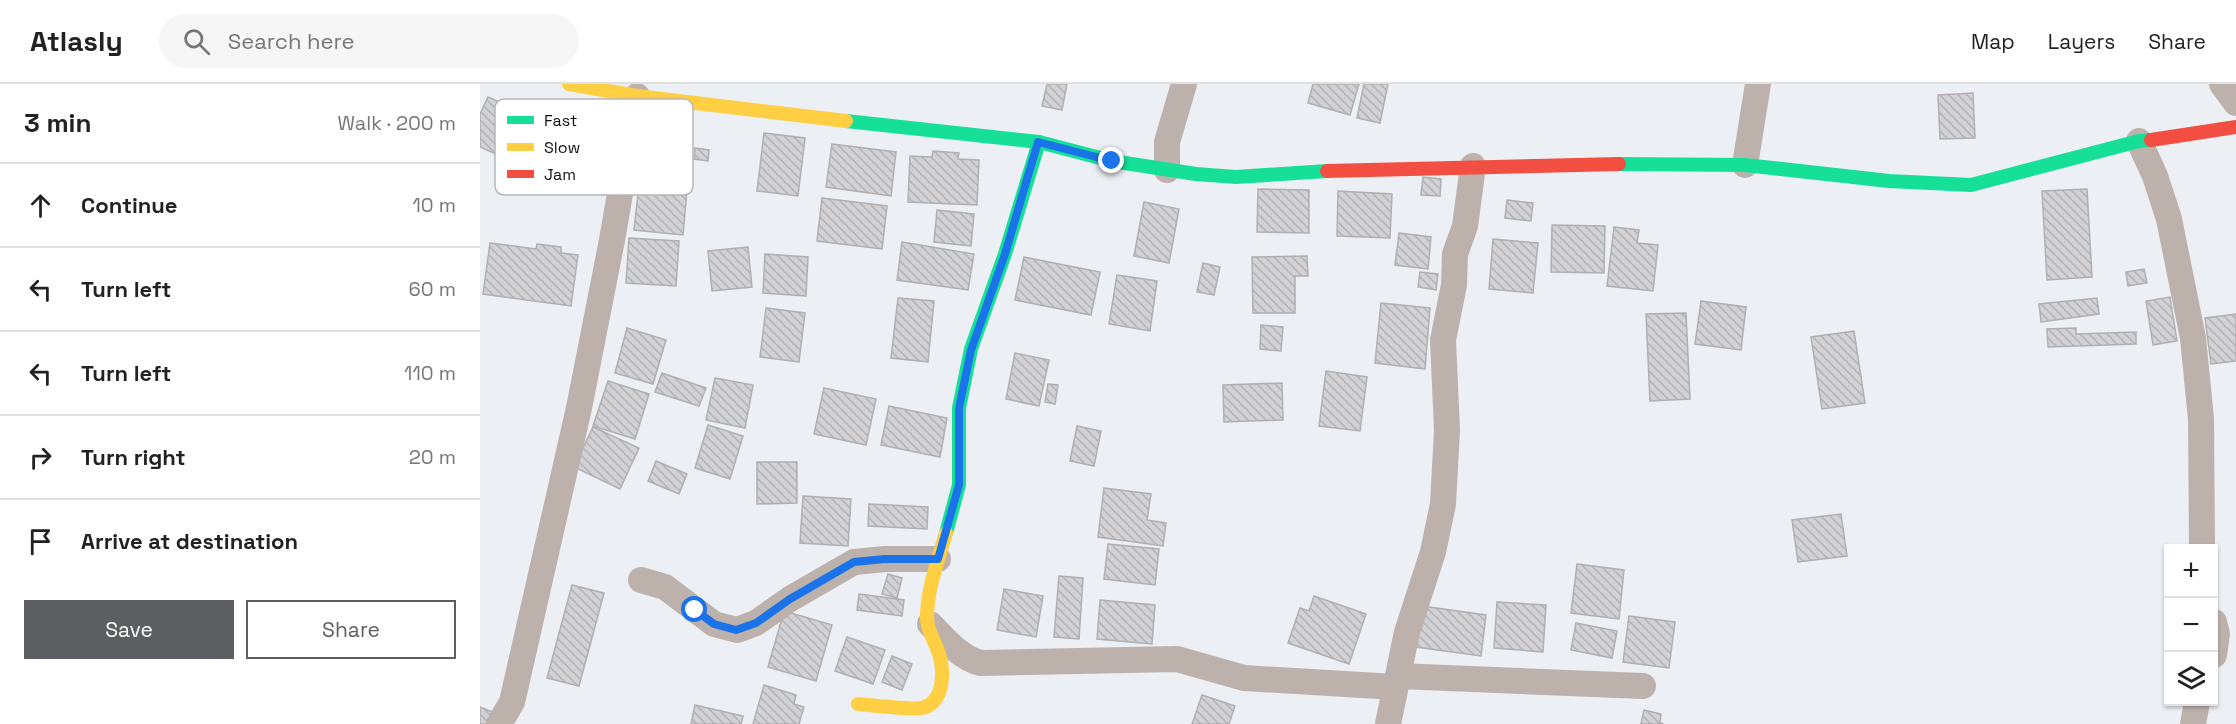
<!DOCTYPE html>
<meta charset="utf-8">
<style>
body{margin:0;font-family:"Space Grotesk",sans-serif;background:#f6f6f6;color:#222}
.controls{position:absolute;right:18px;bottom:18px;display:grid;overflow:hidden;border-radius:0px;box-shadow:0 2px 4px #0004}
.controls button{width:54px;height:54px;display:grid;place-items:center;padding:0;border:0;border-bottom:2px solid #e0e0e0;background:#fff;color:#222;font:30px sans-serif}
.stop{position:absolute;width:18px;height:18px;margin:-14px;border:4px solid #1a73e8;border-radius:50%;background:#fff}
.stop.end{background:#1a73e8;border-color:#fff;box-shadow:0 2px 6px #0008}
.list{margin:0;padding:0;list-style:none}
h2{display:flex;justify-content:space-between;align-items:center;height:78px;margin:0;padding:0 24px;font-size:26px}
h2 small{font-size:20px;font-weight:400;color:#767676}
.list li{display:grid;grid-template-columns:39px 1fr auto;gap:18px;align-items:center;box-sizing:border-box;height:84px;padding:0 24px;border-top:2px solid #e0e0e0}
.list b{display:block;font-size:22px;white-space:nowrap}
.list em{font-size:20px;font-style:normal;color:#767676}
.actions{display:flex;gap:12px;padding:18px 24px}
.actions a{flex:1;padding:14px 0;border:2px solid #5c5e62;border-radius:0px;text-align:center;font-size:21px;color:#5c5e62}
.actions .main{background:#5c5e62;color:#fff}
.icon{flex:none;width:33px;height:33px;fill:none;stroke:currentColor;stroke-width:2;stroke-linecap:round;stroke-linejoin:round}
.map{position:relative;flex:none;width:1756px;height:640px;overflow:hidden}
header{display:flex;align-items:center;gap:36px;box-sizing:border-box;height:84px;padding:0 30px;background:#fff;border-bottom:2px solid #e0e0e0}
header strong{font-size:28px}
nav{display:flex;gap:33px;margin-inline-start:auto;font-size:21px}
.search{width:420px;height:54px;background:#f6f6f6;display:flex;align-items:center;gap:15px;box-sizing:border-box;padding:0 21px;border-radius:33px;color:#767676;font-size:22px}
main{display:flex}
aside{flex:1;background:#fff}
.map>svg:first-child{display:block}
</style>
<header>
<strong>Atlasly</strong>
<div class="search"><svg class="icon" aria-label="search" viewBox="0 0 24 24"><circle cx="10" cy="10" r="6"/><path d="M15 15l6 6"/></svg>Search here</div>
<nav><a>Map</a><a>Layers</a><a>Share</a></nav>
</header>
<main>
<aside>
<h2>3 min<small>Walk · 200 m</small></h2>
<ul class="list">
<li><svg class="icon" aria-label="ahead" viewBox="0 0 24 24"><path d="M12 20V5M6 11l6-6 6 6"/></svg><div><b>Continue</b></div><em>10 m</em></li>
<li><svg class="icon" aria-label="left" viewBox="0 0 24 24"><path d="M17 20v-9H6M10 6l-5 5 5 5"/></svg><div><b>Turn left</b></div><em>60 m</em></li>
<li><svg class="icon" aria-label="left" viewBox="0 0 24 24"><path d="M17 20v-9H6M10 6l-5 5 5 5"/></svg><div><b>Turn left</b></div><em>110 m</em></li>
<li><svg class="icon" aria-label="right" viewBox="0 0 24 24"><path d="M7 20v-9h11M14 6l5 5-5 5"/></svg><div><b>Turn right</b></div><em>20 m</em></li>
<li><svg class="icon" aria-label="arrive" viewBox="0 0 24 24"><path d="M6 21V4h12l-3 4 3 4H6"/></svg><div><b>Arrive at destination</b></div></li>
</ul>
<div class="actions"><a class="main">Save</a><a>Share</a></div>
</aside>
<div class="map">
<svg width="1756" height="640" viewBox="0 0 1756 640">
<defs>
<pattern id="building-back-hatch" width="6" height="6" patternUnits="userSpaceOnUse" patternTransform="scale(1.5)"><rect width="6" height="6" fill="#d2d1d3"/><path d="M-1 5l2 2M0 0l6 6M5-1l2 2" fill="none" stroke="#b3b2b4"/></pattern>
</defs>
<rect width="100%" height="100%" fill="#eceff4"/>
<g fill="url(#building-back-hatch)" stroke="#b0afb1" stroke-width="1.5">
<path d="M567 0H587L582 26 562 22Z"/>
<path d="M833 0H879L870 31 828 19Z"/>
<path d="M884 0H908L900 39 877 34Z"/>
<path d="M1493 9 1495 54 1460 55 1458 11Z"/>
<path d="M8 13 47 31 27 75 0 63V30Z"/>
<path d="M284 49 325 54 318 112 277 107Z"/>
<path d="M352 60 416 68 411 112 346 103Z"/>
<path d="M215 64 229 66 228 77 214 75Z"/>
<path d="M453 67 479 69 478 75 499 76 497 121 428 118 430 72 452 73Z"/>
<path d="M943 93 961 95 960 112 941 111Z"/>
<path d="M159 101 207 106 203 151 154 146Z"/>
<path d="M778 105 829 106V149L777 148Z"/>
<path d="M1607 105 1612 193 1567 196 1562 107Z"/>
<path d="M858 107 912 110 910 154 857 152Z"/>
<path d="M342 114 407 122 402 165 337 157Z"/>
<path d="M1027 116 1053 119 1051 137 1025 134Z"/>
<path d="M664 118 699 125 689 179 654 172Z"/>
<path d="M457 126 494 130 491 162 454 158Z"/>
<path d="M1072 141 1125 142 1124 189 1071 188Z"/>
<path d="M1134 143 1159 146 1157 159 1178 161 1173 207 1127 202Z"/>
<path d="M919 149 951 153 948 185 915 181Z"/>
<path d="M149 154 199 157 196 202 146 199Z"/>
<path d="M1013 155 1058 159 1053 209 1009 205Z"/>
<path d="M422 158 494 170 488 206 417 196Z"/>
<path d="M10 159 56 165 57 160 81 163V169L98 171 91 222 3 210Z"/>
<path d="M268 163 272 203 232 207 228 167Z"/>
<path d="M285 170 328 173 326 212 283 209Z"/>
<path d="M827 172 828 192H815V229H773L772 173Z"/>
<path d="M544 173 620 188 611 231 535 216Z"/>
<path d="M723 179 740 183 734 211 717 208Z"/>
<path d="M1664 185 1667 199 1648 202 1646 188Z"/>
<path d="M940 188 958 190 956 206 938 203Z"/>
<path d="M637 191 677 197 670 247 629 240Z"/>
<path d="M1690 213 1697 257 1673 261 1666 217Z"/>
<path d="M418 214 454 217 448 278 411 274Z"/>
<path d="M1617 214 1619 230 1561 238 1559 220Z"/>
<path d="M1221 217 1266 223 1261 266 1215 260Z"/>
<path d="M901 219 950 224 945 285 895 279Z"/>
<path d="M286 224 325 229 319 278 280 273Z"/>
<path d="M1206 229 1210 315 1170 317 1166 230Z"/>
<path d="M1756 230V277L1731 280 1725 234Z"/>
<path d="M781 241 803 243 801 267 780 265Z"/>
<path d="M147 244 186 256 173 300 135 289Z"/>
<path d="M1596 244V250L1656 248V260L1568 263 1567 245Z"/>
<path d="M1374 247 1385 319 1342 325 1331 253Z"/>
<path d="M535 269 569 276 559 322 526 315Z"/>
<path d="M846 287 887 293 880 347 839 342Z"/>
<path d="M182 289 226 304 219 322 175 308Z"/>
<path d="M235 294 273 301 265 344 226 336Z"/>
<path d="M128 297 169 310 155 355 113 342Z"/>
<path d="M802 299 803 336 744 338 743 301Z"/>
<path d="M568 300 578 301 575 320 565 318Z"/>
<path d="M344 304 396 315 386 361 334 350Z"/>
<path d="M409 322 467 334 460 373 401 361Z"/>
<path d="M228 341 263 352 250 395 215 384Z"/>
<path d="M597 342 621 347 614 382 590 377Z"/>
<path d="M113 343 159 364 140 405 94 383Z"/>
<path d="M176 377 207 390 199 410 168 397Z"/>
<path d="M277 378H317V419L277 420Z"/>
<path d="M624 404 671 410 667 436 686 439 683 462 618 453Z"/>
<path d="M323 412 371 415 368 462 320 459Z"/>
<path d="M389 420 448 423 447 445 388 442Z"/>
<path d="M1361 430 1367 472 1318 478 1312 436Z"/>
<path d="M628 460 679 465 675 501 624 495Z"/>
<path d="M1097 480 1144 486 1139 535 1091 529Z"/>
<path d="M408 490 422 494 417 514 402 510Z"/>
<path d="M579 492 603 494 599 555 574 553Z"/>
<path d="M92 501 124 509 99 602 67 594Z"/>
<path d="M524 505 563 512 556 553 517 546Z"/>
<path d="M379 510 424 516 422 532 377 526Z"/>
<path d="M834 512 886 530 869 580 808 559 820 524 829 527Z"/>
<path d="M620 516 675 521 672 560 617 555Z"/>
<path d="M1017 518 1066 521 1063 568 1014 564Z"/>
<path d="M942 522 1006 531 1001 572 936 563Z"/>
<path d="M304 527 352 541 336 597 288 583Z"/>
<path d="M1149 532 1195 538 1189 584 1143 578Z"/>
<path d="M1096 539 1137 547 1132 574 1091 566Z"/>
<path d="M367 553 405 566 393 600 355 587Z"/>
<path d="M412 572 432 580 422 606 402 598Z"/>
<path d="M284 601 316 611 314 620 324 623 319 640H273Z"/>
<path d="M722 611 755 622 749 640H712Z"/>
<path d="M215 621 263 632 261 640H211Z"/>
<path d="M0 623 12 628 7 640H0Z"/>
<path d="M1164 626 1181 630 1180 639 1184 640H1161Z"/>
</g>
<g fill="none" stroke-linecap="round" stroke-linejoin="round">
<g stroke="#bdb2ab" stroke-width="26">
<path d="M1742 0 1756 19"/>
<path d="M1659 57 1675 92 1689 135 1713 254 1721 335 1722 464"/>
<path d="M1265 81 1278 0"/>
<path d="M687 86V58L704 0"/>
<path d="M161 496 185 503 234 540 257 546 276 539 310 515 374 478 405 475H458"/>
<path d="M1734 538 1737 550 1734 571"/>
<path d="M450 540C465 555 480 574 501 579L697 575 764 594 915 603"/>
<path d="M918 592 1163 602"/>
<path d="M19 640 32 618 99 324 132 156 157 12"/>
<path d="M908 640 927 548 953 468 963 420 967 346 963 256 974 201 975 170 985 142 993 82"/>
<path d="M1713 640 1717 618"/>
</g>
<g stroke="#16e098" stroke-width="14">
<path d="M366 37 559 58 632 77 716 90 756 93 847 87"/>
<path d="M1139 80 1265 81 1409 97 1491 101 1659 57 1671 56"/>
<path d="M466 449 479 401V324L491 265 525 170 559 58"/>
</g>
<g stroke="#ffcf43" stroke-width="14">
<path d="M89 0 157 12 366 37"/>
<path d="M378 620C392 621 431 626 442 624 464 619 464 590 460 573 457 561 447 547 447 534 447 505 458 477 466 449"/>
</g>
<g stroke="#f24e42" stroke-width="14">
<path d="M1671 56 1756 43"/>
<path d="M847 87 1139 80"/>
</g>
</g>
<g fill="none" stroke-linecap="round" stroke-linejoin="round">
<path stroke="#1a73e8" stroke-width="8" d="M215 526 234 540 256 546 276 539 310 515 374 478 405 475H458L479 401V324L491 266 525 170 558 58 632 77"/>
</g>
<rect x="15" y="15" width="198" height="96" rx="9" fill="#fff" stroke="#b7b7b8" stroke-width="1.5"/>
<rect x="27" y="32" width="27" height="8" fill="#16e098"/>
<rect x="27" y="59" width="27" height="8" fill="#ffcf43"/>
<rect x="27" y="86" width="27" height="8" fill="#f24e42"/>
<g font-size="16" fill="#0e1013">
<text x="64" y="42">Fast</text>
<text x="64" y="69">Slow</text>
<text x="64" y="96">Jam</text>
</g>
</svg>
<div class="controls">
<button>+</button>
<button>−</button>
<button><svg class="icon" aria-label="layers" viewBox="0 0 24 24"><path d="M12 4l9 5-9 5-9-5zM3 14l9 5 9-5"/></svg></button>
</div>
<div class="stop" style="left:215px;top:526px"></div>
<div class="stop end" style="left:632px;top:77px"></div>
</div>
</main>
